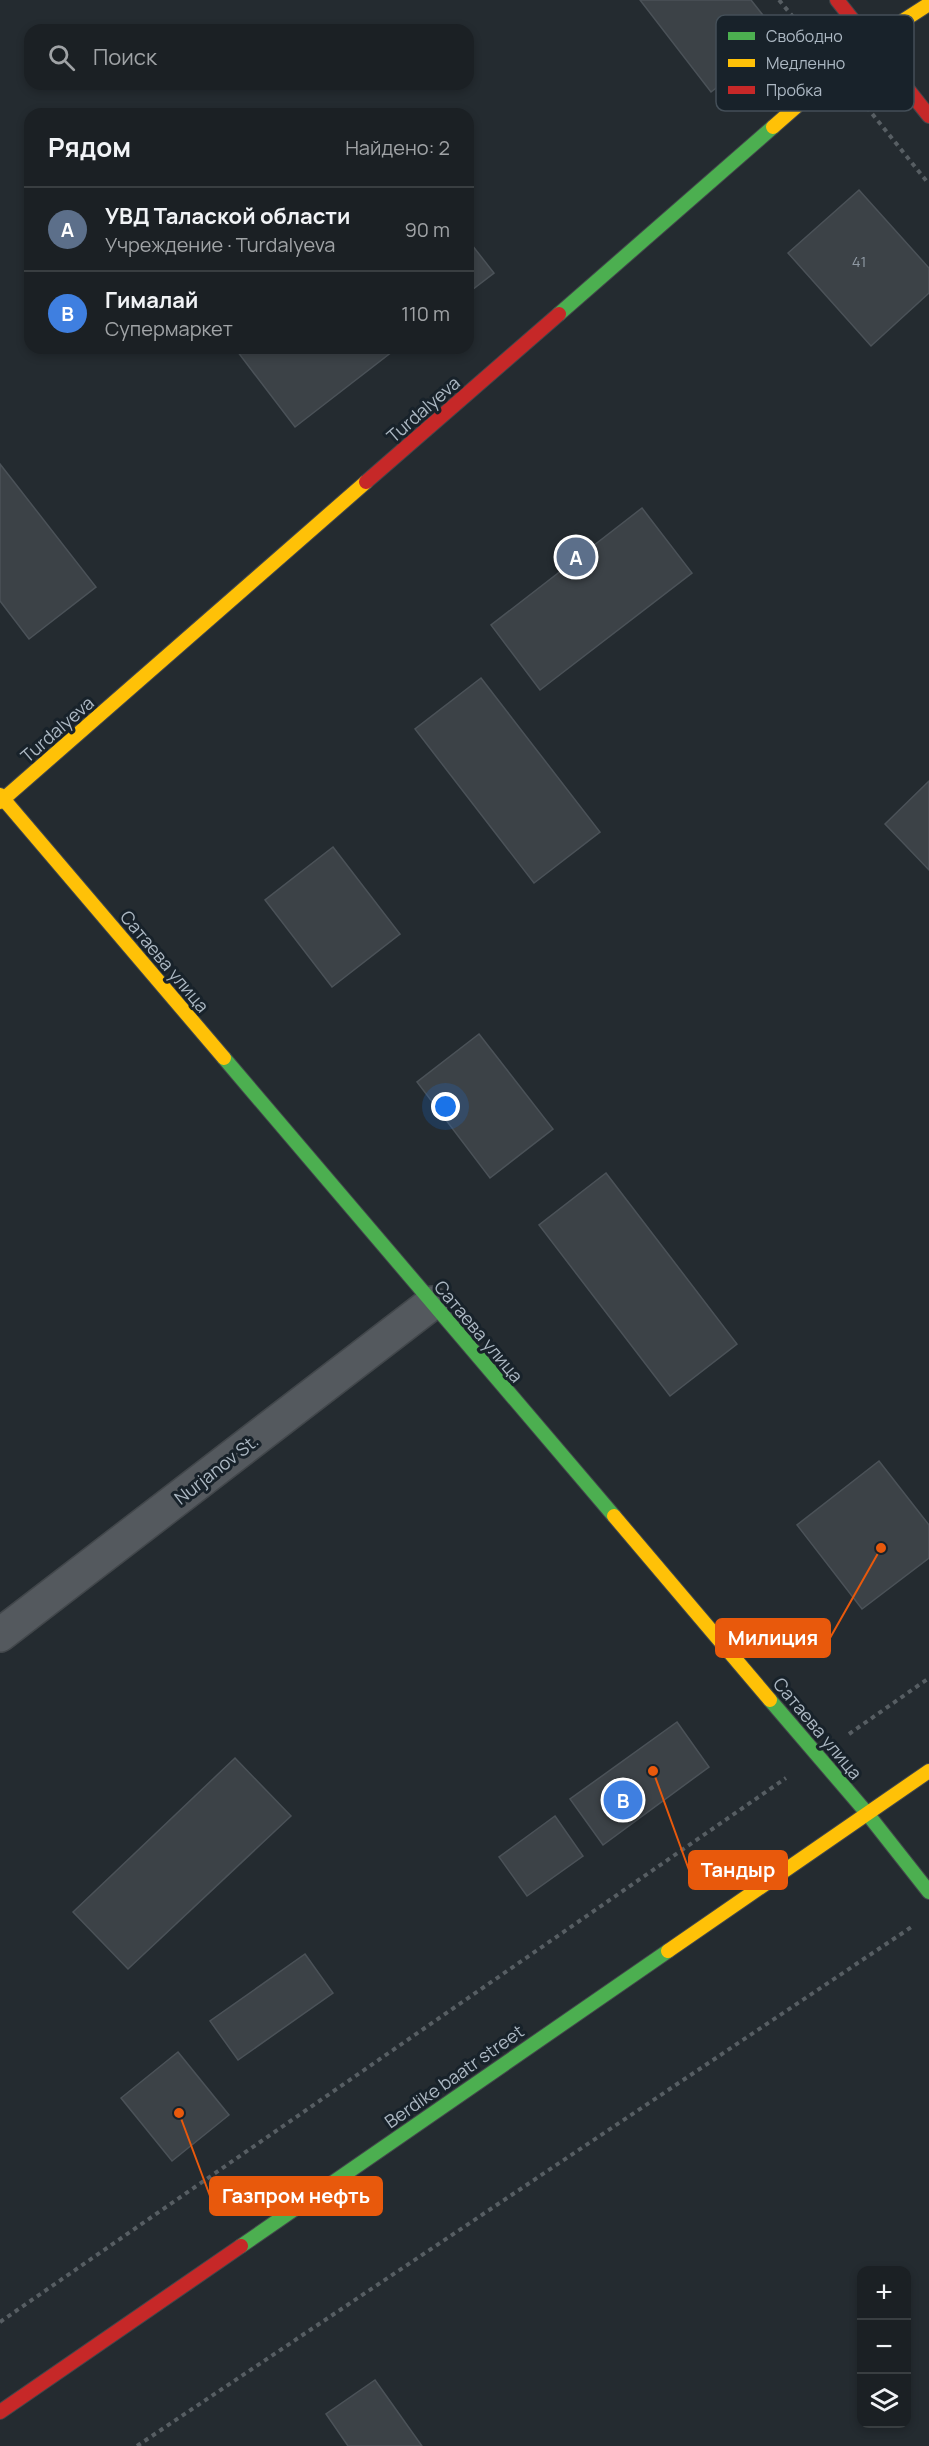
<!DOCTYPE html>
<html lang="ru">
<meta charset="utf-8">
<style>
body{margin:0;font-family:Manrope,sans-serif;background:#282d31;color:#f1f3f6}
.controls{position:absolute;right:18px;bottom:18px;display:grid;overflow:hidden;border-radius:12px;box-shadow:0 3px 9px #0003}
.controls button{width:54px;height:54px;display:grid;place-items:center;padding:0;border:0;border-bottom:2px solid #393e41;background:#1b2024;color:#f1f3f6;font:30px sans-serif}
.you{position:absolute;left:446px;top:1107px;width:21px;height:21px;margin:-15px;border:4px solid #fff;border-radius:50%;background:#1a73e8;box-shadow:0 0 0 9px #1a73e833}
.badge{display:grid;place-items:center;width:39px;height:39px;border-radius:50%;background:#db2777;color:#fff;font-size:20px;font-weight:700}
.pin{position:absolute;translate:-50% -50%;border:3px solid #fff;box-shadow:0 2px 6px #0006}
.list{margin:0;padding:0;list-style:none}
h2{display:flex;justify-content:space-between;align-items:center;height:78px;margin:0;padding:0 24px;font-size:26px}
h2 small{font-size:20px;font-weight:400;color:#a0a3a6}
.list li{display:grid;grid-template-columns:39px 1fr auto;gap:18px;align-items:center;box-sizing:border-box;height:84px;padding:0 24px;border-top:2px solid #393e41}
.list b{display:block;font-size:22px;white-space:nowrap}
.list p{margin:0;font-size:20px;white-space:nowrap;color:#a0a3a6}
.list em{font-size:20px;font-style:normal;color:#a0a3a6}
.icon{flex:none;width:33px;height:33px;fill:none;stroke:currentColor;stroke-width:2;stroke-linecap:round;stroke-linejoin:round}
.map{position:relative;flex:none;width:929px;height:2446px;overflow:hidden}
.search{position:absolute;background:#1b2024;box-shadow:0 3px 9px #0003;left:24px;top:24px;width:450px;height:66px;display:flex;align-items:center;gap:15px;box-sizing:border-box;padding:0 21px;border-radius:18px;color:#a0a3a6;font-size:22px}
.panel{position:absolute;background:#1b2024;box-shadow:0 3px 9px #0003;left:24px;top:108px;width:450px;height:246px;border-radius:18px}
.map>svg:first-child{display:block}
</style>
<div class="map">
<svg width="929" height="2446" viewBox="0 0 929 2446">
<rect width="100%" height="100%" fill="#242b30"/>
<g fill="#3c4247" stroke="#4b5258" stroke-width="1.5">
<path d="M640 0H751L781 38 711 92Z"/>
<path d="M859 190 929 268V293L871 346 788 253Z"/>
<path d="M468 240 494 273 468 293Z"/>
<path d="M241 348H397L295 427 237 351Z"/>
<path d="M0 464 96 587 29 639 0 601Z"/>
<path d="M642 508 692 573 540 690 491 625Z"/>
<path d="M481 678 600 832 534 883 415 729Z"/>
<path d="M929 781V870L885 824Z"/>
<path d="M333 847 400 934 332 987 265 900Z"/>
<path d="M479 1034 553 1129 490 1178 417 1082Z"/>
<path d="M606 1173 737 1344 670 1396 539 1225Z"/>
<path d="M879 1461 929 1525V1558L862 1609 797 1525Z"/>
<path d="M677 1722 709 1767 603 1845 570 1799Z"/>
<path d="M235 1758 291 1816 128 1969 73 1912Z"/>
<path d="M555 1816 583 1856 527 1896 499 1857Z"/>
<path d="M305 1954 333 1993 238 2060 210 2021Z"/>
<path d="M178 2052 229 2115 172 2161 121 2098Z"/>
<path d="M375 2380 422 2446H348L326 2414Z"/>
</g>
<g fill="none" stroke-linecap="round" stroke-linejoin="round">
<defs>
<path id="street" d="M0 1635 432 1303"/>
<g id="fast">
<path d="M559 314 773 127"/>
<path d="M224 1058 614 1516"/>
<path d="M770 1700 866 1812 929 1892"/>
<path d="M241 2246 668 1951"/>
</g>
<g id="slow">
<path d="M773 127 870 42 929 4"/>
<path d="M0 795 224 1058"/>
<path d="M0 802 366 482"/>
<path d="M614 1516 770 1700"/>
<path d="M668 1951 929 1771"/>
</g>
<g id="jam">
<path d="M837 0 929 116"/>
<path d="M366 482 559 314"/>
<path d="M0 2412 241 2246"/>
</g>
</defs>
<use href="#street" stroke="#42474b" stroke-width="36"/>
<use href="#fast" stroke="#42474b" stroke-width="16"/>
<use href="#slow" stroke="#42474b" stroke-width="16"/>
<use href="#jam" stroke="#42474b" stroke-width="16"/>
<g stroke="#575e63" stroke-width="4" stroke-dasharray="4.5 4.5" stroke-linecap="butt">
<path d="M779 0 813 41"/>
<path d="M861 100 929 184"/>
<path d="M849 1734 929 1678"/>
<path d="M0 2322 786 1778"/>
<path d="M137 2446 913 1926"/>
</g>
<use href="#street" stroke="#54595e" stroke-width="33"/>
<use href="#fast" stroke="#4caf50" stroke-width="14"/>
<use href="#slow" stroke="#ffc107" stroke-width="14"/>
<use href="#jam" stroke="#c62828" stroke-width="14"/>
</g>
<g text-anchor="middle" dominant-baseline="central" stroke-width="6" stroke-linejoin="round" paint-order="stroke">
<g font-size="15" fill="#909aa4">
<text x="859" y="261">41</text>
</g>
<g font-size="18" fill="#acb8c3" stroke="#18222a">
<text transform="translate(423 409) rotate(-41)">Turdalyeva</text>
<text transform="translate(57 729) rotate(-41)">Turdalyeva</text>
<text transform="translate(165 961) rotate(50)">Сатаева улица</text>
<text transform="translate(479 1331) rotate(50)">Сатаева улица</text>
<text transform="translate(216 1469) rotate(-38)">Nurjanov St.</text>
<text transform="translate(818 1728) rotate(50)">Сатаева улица</text>
<text transform="translate(454 2076) rotate(-35)">Berdike baatr street</text>
</g>
</g>
<rect x="716" y="15" width="198" height="96" rx="9" fill="#18222a" stroke="#444f58" stroke-width="1.5"/>
<rect x="728" y="32" width="27" height="8" fill="#4caf50"/>
<rect x="728" y="59" width="27" height="8" fill="#ffc107"/>
<rect x="728" y="86" width="27" height="8" fill="#c62828"/>
<g font-size="16" fill="#acb8c3">
<text x="766" y="42">Свободно</text>
<text x="766" y="69">Медленно</text>
<text x="766" y="96">Пробка</text>
</g>
<path fill="none" stroke="#e8590c" stroke-width="2" d="M881 1548L830 1638M653 1771L689 1870M179 2113L210 2196"/>
<g fill="#e8590c" stroke="#18222a" stroke-width="2">
<circle cx="881" cy="1548" r="6"/>
<circle cx="653" cy="1771" r="6"/>
<circle cx="179" cy="2113" r="6"/>
</g>
<g fill="#e8590c" stroke="#e8590c" stroke-width="2">
<rect x="716" y="1619" width="114" height="38" rx="6"/>
<rect x="689" y="1851" width="98" height="38" rx="6"/>
<rect x="210" y="2177" width="172" height="38" rx="6"/>
</g>
<g font-size="20" text-anchor="middle" font-weight="bold" fill="#fff">
<text x="773" y="1645">Милиция</text>
<text x="738" y="1877">Тандыр</text>
<text x="296" y="2203">Газпром нефть</text>
</g>
</svg>
<div class="controls">
<button>+</button>
<button>−</button>
<button><svg class="icon" aria-label="layers" viewBox="0 0 24 24"><path d="M12 4l9 5-9 5-9-5zM3 14l9 5 9-5"/></svg></button>
</div>
<div class="you"></div>
<div class="pin badge" style="left:576px;top:557px;background:#5c6f8a">A</div>
<div class="pin badge" style="left:623px;top:1800px;background:#3f7fe0">B</div>
<div class="search"><svg class="icon" aria-label="search" viewBox="0 0 24 24"><circle cx="10" cy="10" r="6"/><path d="M15 15l6 6"/></svg>Поиск</div>
<section class="panel">
<h2>Рядом<small>Найдено: 2</small></h2>
<ul class="list">
<li><span class="badge" style="background:#5c6f8a">A</span><div><b>УВД Талаской области</b><p>Учреждение · Turdalyeva</p></div><em>90 m</em></li>
<li><span class="badge" style="background:#3f7fe0">B</span><div><b>Гималай</b><p>Супермаркет</p></div><em>110 m</em></li>
</ul>
</section>
</div>
